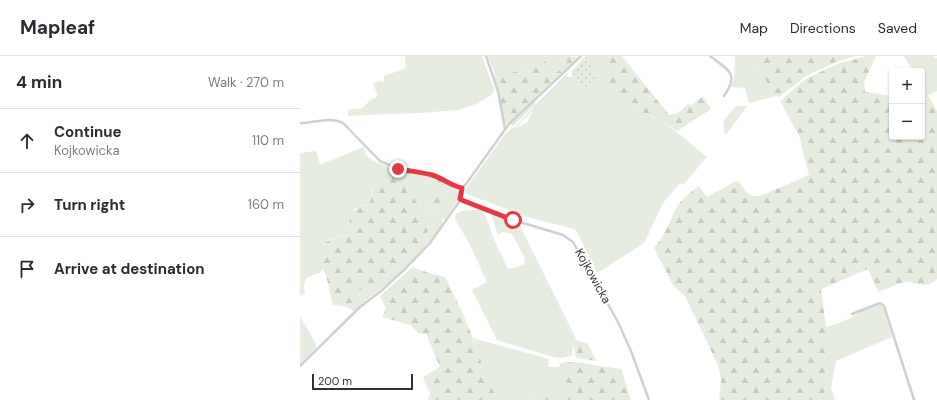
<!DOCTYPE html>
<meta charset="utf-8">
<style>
body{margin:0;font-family:"DM Sans",sans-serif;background:#f7f7f7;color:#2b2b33}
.controls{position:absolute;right:12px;top:12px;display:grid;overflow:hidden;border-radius:4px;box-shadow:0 1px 3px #0004}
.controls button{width:36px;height:36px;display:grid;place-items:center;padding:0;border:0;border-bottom:1px solid #e1e1e2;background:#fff;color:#2b2b33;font:20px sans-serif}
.scale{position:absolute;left:12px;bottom:10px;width:101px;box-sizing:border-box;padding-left:4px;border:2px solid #333;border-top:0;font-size:11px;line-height:14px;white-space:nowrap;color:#333;-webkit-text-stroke:3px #fff;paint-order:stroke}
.stop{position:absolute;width:12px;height:12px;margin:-9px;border:3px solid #e63946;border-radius:50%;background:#fff}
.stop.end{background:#e63946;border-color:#fff;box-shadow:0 1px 4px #0008}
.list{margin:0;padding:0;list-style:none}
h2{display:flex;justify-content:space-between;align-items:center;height:52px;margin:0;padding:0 16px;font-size:17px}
h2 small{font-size:13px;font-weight:400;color:#7c7c81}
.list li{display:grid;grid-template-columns:26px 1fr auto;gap:12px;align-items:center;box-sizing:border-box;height:64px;padding:0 16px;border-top:1px solid #e1e1e2}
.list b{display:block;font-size:15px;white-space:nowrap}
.list p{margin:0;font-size:13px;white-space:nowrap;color:#7c7c81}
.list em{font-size:13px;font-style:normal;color:#7c7c81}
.icon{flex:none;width:22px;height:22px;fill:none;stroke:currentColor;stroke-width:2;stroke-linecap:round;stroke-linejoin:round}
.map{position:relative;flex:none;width:637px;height:344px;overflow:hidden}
header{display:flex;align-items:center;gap:24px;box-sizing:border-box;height:56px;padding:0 20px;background:#fff;border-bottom:1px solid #e1e1e2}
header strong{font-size:19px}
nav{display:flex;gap:22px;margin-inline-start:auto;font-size:14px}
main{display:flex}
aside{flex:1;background:#fff}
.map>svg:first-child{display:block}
</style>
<header>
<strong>Mapleaf</strong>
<nav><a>Map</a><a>Directions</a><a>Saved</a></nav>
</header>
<main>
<aside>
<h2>4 min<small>Walk · 270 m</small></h2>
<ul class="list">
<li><svg class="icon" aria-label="ahead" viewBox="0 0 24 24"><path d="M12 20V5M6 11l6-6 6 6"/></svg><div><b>Continue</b><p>Kojkowicka</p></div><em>110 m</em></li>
<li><svg class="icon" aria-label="right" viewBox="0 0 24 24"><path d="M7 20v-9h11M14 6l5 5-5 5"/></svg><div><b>Turn right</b></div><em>160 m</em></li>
<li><svg class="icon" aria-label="arrive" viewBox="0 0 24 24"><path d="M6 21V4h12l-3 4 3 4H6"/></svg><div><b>Arrive at destination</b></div></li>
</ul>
</aside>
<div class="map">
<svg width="637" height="344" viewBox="0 0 637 344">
<defs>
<pattern id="forest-firs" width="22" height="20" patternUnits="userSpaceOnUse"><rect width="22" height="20" fill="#e6ecdf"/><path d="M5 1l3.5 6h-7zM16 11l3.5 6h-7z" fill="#c6cbc0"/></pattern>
<pattern id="garden-dots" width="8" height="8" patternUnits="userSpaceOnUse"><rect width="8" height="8" fill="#e6ecdf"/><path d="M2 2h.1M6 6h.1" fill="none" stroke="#c6cbc0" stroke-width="1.8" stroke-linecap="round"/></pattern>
</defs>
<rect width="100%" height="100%" fill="#fff"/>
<g fill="#e6ecdf">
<path d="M105 0H182L194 33 193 37 190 40 176 48 158 54 120 57 89 58 48 60V54L63 52 69 45 77 41V38L73 27 80 25 84 26V20L106 12Z"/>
<path d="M188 0H264C267 8 261 14 254 18L247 7 243 4 226 12 211 17 199 23H197Z"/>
<path d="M286 0H305C312 8 316 10 309 20L321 47 363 65 407 101 383 129 381 127 379 128 363 147 344 187 299 216H297L277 176 274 173 227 161 167 138 164 135 206 77 212 73 220 70 228 65 235 49 265 20 270 21 273 19 284 32 298 19 284 2Z"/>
<path d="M435 0H450L476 40 449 47 445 32 431 31 434 23Z"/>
<path d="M604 0H633L634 2H637V35L628 39C620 33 622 24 622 15H613Z"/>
<path d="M436 50H447L425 80 423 65Z"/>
<path d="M63 91C66 95 64 96 67 100 72 106 79 106 85 110L88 121 72 132 70 147 54 153 49 160 51 176 50 178 28 184 23 189V213L21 216 6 222 4 230 5 238 0 240V97L16 95 17 98 20 109Z"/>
<path d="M108 117 127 119 138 123V129L134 133 130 148 133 154V156L125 159 123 158C118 148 105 128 108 117Z"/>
<path d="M143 129C149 129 158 136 159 142L145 163H142V168C122 198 95 223 66 244L61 243 57 236 58 233H63L78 230 95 212 110 200 123 184 143 145 144 137 141 132Z"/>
<path d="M174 154H180L184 156 193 181 208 213 218 211 224 208 225 202 212 178 203 176 198 179 191 158 219 168 277 285 275 284 273 287 272 300 261 302 253 301 197 284 172 234 187 226 169 187 155 163 156 158 161 155Z"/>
<path d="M581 248 583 250 592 281 536 305 531 332 535 344H517L523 340 527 333 525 310 526 271 539 267 551 262 558 256Z"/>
<path d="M0 260 16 288V292L0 308Z"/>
<path d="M173 282 249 303 248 311H256L261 310 271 339H243L227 344H198L188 326Z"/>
</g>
<g fill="url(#forest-firs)">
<path d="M264 0 278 1 235 41V49L207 76 213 69 205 66 193 17H194L197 23H199L211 17 226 12 243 4 247 7 254 18C261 14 267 8 264 0Z"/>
<path d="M305 0H322L369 59 378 57 388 48 391 49 403 40 411 53 377 75 363 65 321 47 304 26 309 20 313 11Z"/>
<path d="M450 0H556L538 5 506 20 479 41 476 40Z"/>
<path d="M567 0H576L564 26 565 36 592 40V81H622V35L624 38 626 37 628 39 637 55V223C626 234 618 226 606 226 599 226 585 234 578 236L568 213 521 233 526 271 525 310 527 333 523 340 517 344H419L421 324 418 309 385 240 373 229 354 192C365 180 369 165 377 151 382 142 391 136 399 130L407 141 438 124C445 134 446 141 460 140L509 119 499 79 480 45 507 22 540 7Z"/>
<path d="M85 110 93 114 108 117C105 128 118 148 123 158L125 159 133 156V154L129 145 132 135 138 129V123L158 135V139L149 131 143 129 141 132 144 137 143 145 123 184 110 200 95 212 78 230 66 234 58 233 57 236 59 241 63 244H66L54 255 43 250 33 249 26 219 23 214C24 209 22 204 22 198 20 181 40 183 50 178L51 176 49 160C53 152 62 151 70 147L73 131 88 121Z"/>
<path d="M113 211 129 217 145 221C155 241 166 262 173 283 181 304 187 324 198 344H128L130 338 123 321 140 311 126 278 118 277 111 269 82 261 86 252 80 240Z"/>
<path d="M275 284 287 287 297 305 276 302 273 287Z"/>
<path d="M274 306 321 313 331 344H227L243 339H271L259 307Z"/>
</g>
<path fill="url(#garden-dots)" d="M284 2 298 19 284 32 271 16Z"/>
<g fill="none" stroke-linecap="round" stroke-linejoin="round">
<g stroke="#cfe2ee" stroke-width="1">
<path d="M265 12 270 0"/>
<path d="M209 78 268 17"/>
</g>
<g stroke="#d0d0d0" stroke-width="2.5">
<path d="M186 0 198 35 205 73"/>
<path d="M410 0C428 14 440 17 424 40"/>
<path d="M0 67C14 67 30 60 43 67L80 105 98 113 133 119 162 132 166 128 209 68 281 0"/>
<path d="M161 143 213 164 263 179 273 186 318 266 331 295 349 344"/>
<path d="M552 258 580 247 584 250 614 344"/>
<path d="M0 310 60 251 81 235 106 212 130 187 161 143 162 132"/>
</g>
</g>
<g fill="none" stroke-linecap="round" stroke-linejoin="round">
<path stroke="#e63946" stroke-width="5" d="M98 113C109 115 121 116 132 119 143 122 151 130 162 132L160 143 164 145 213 164"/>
</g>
<g text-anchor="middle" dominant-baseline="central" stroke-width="4" stroke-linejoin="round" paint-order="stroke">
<g font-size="12" fill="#333" stroke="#fff">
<text transform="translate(293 220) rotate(61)">Kojkowicka</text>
</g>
</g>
</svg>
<div class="controls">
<button>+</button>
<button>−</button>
</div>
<div class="scale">200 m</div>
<div class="stop" style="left:213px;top:164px"></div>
<div class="stop end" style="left:98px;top:113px"></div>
</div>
</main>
